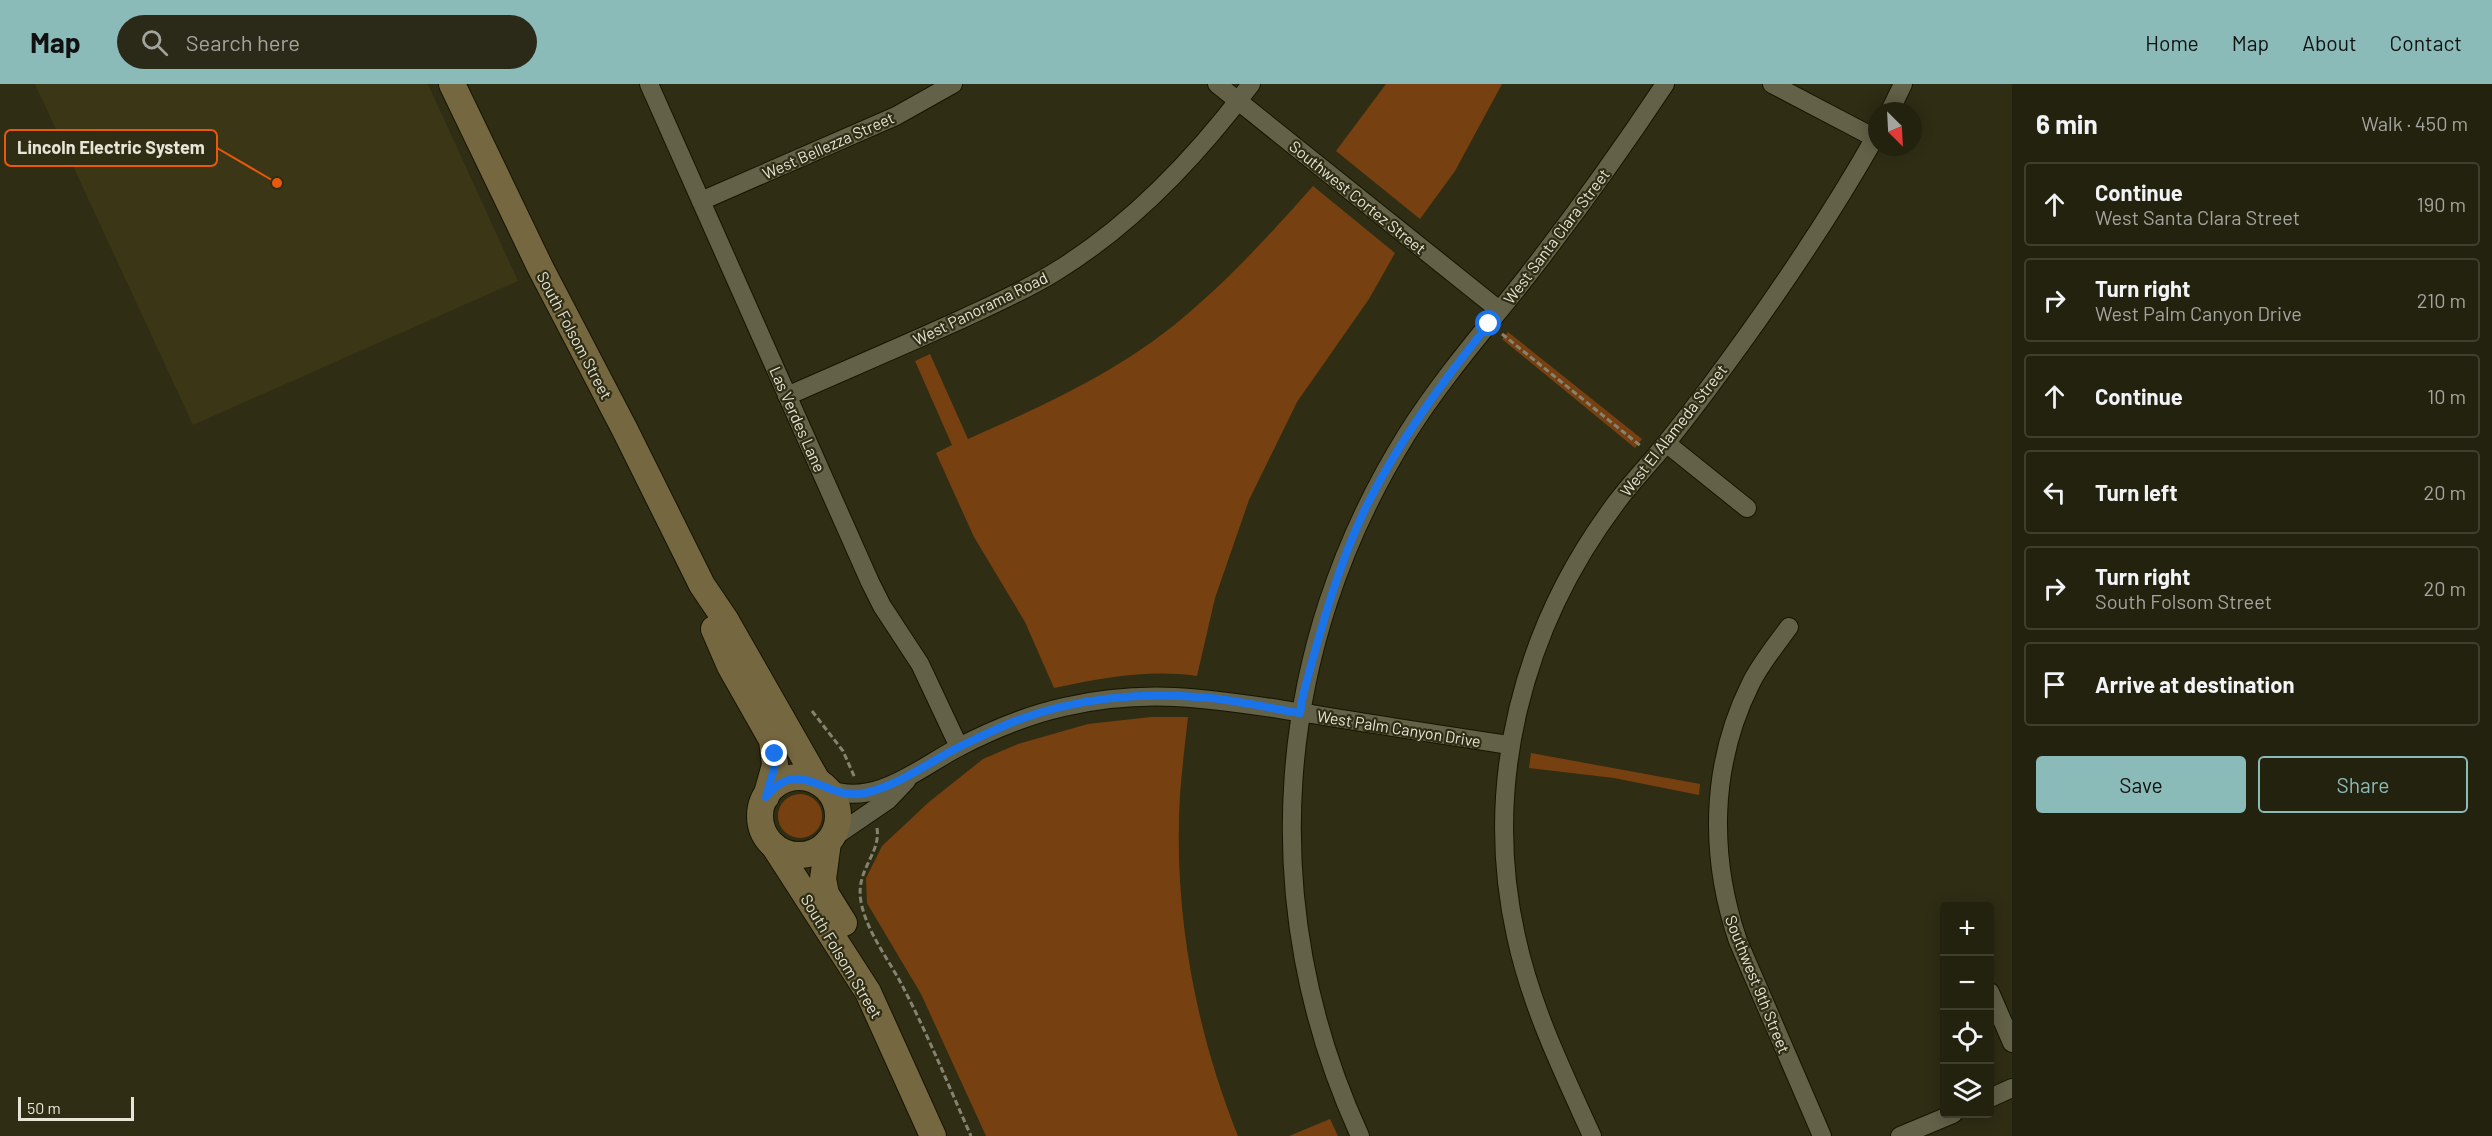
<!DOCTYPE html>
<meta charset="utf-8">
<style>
body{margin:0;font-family:Barlow,sans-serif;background:#2b2a18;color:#f1f3f6}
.controls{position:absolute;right:18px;bottom:18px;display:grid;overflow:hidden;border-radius:6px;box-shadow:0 3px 15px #0003}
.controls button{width:54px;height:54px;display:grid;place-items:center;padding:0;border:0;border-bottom:2px solid #403f2f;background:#23220f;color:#f1f3f6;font:30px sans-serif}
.compass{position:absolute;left:1868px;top:18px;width:54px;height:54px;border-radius:50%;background:#23220f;box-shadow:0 3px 15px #0003;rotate:156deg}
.scale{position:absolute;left:18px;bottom:15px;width:116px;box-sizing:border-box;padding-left:6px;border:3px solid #e6e5d6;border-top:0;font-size:16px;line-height:21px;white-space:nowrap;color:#e6e5d6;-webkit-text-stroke:4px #2f2d14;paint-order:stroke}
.stop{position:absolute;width:18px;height:18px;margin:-14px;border:4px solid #1a73e8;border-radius:50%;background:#fff}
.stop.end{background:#1a73e8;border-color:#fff;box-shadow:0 2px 6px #0008}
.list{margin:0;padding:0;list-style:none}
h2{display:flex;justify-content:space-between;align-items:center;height:78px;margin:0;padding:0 24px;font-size:26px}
h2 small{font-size:20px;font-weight:400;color:#a3a49e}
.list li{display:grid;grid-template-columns:39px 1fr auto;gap:18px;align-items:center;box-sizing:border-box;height:84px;margin:0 12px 12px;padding:0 12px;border:2px solid #403f2f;border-radius:6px}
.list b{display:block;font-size:22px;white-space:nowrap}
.list p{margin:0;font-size:20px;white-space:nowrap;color:#a3a49e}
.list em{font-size:20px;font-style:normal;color:#a3a49e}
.actions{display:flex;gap:12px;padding:18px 24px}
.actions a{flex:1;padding:14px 0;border:2px solid #8bbbb9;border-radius:6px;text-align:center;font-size:21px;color:#8bbbb9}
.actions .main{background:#8bbbb9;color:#111}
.icon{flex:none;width:33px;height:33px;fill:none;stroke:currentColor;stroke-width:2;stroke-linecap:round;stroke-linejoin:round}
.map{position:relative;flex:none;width:2012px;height:1052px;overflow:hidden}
header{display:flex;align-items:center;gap:36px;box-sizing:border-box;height:84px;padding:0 30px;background:#8bbbb9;color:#111}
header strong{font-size:28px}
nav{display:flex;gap:33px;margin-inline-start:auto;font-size:21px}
.search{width:420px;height:54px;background:#2b2a18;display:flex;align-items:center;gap:15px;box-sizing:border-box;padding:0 21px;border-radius:33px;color:#a3a49e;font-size:22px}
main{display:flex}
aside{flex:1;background:#23220f}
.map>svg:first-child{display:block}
</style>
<header>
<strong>Map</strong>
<div class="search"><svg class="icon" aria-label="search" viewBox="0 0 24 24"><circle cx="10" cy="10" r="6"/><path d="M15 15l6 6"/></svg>Search here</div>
<nav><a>Home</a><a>Map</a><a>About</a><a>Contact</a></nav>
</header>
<main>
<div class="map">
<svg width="2012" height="1052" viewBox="0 0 2012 1052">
<rect width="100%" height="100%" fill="#2f2d14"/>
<path fill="#3a3616" d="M35 0H428L518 197 193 341Z"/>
<g fill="#774010">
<path d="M1386 0H1502L1455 87 1420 135 1336 67Z"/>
<path d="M1313 102 1395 169 1369 215 1297 318 1249 416 1215 514 1197 592C1148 585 1102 594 1054 604L1025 538 974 453 936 369 952 361 915 277 930 270 968 355C1047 320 1127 284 1192 226 1236 188 1275 145 1313 102Z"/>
<path d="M1508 248 1642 355 1635 364 1502 255Z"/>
<path d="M1151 633H1188C1185 659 1182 685 1180 711 1173 826 1195 945 1238 1052H986L921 910 867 819 866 794 882 762 929 718 983 675 1018 660 1088 640Z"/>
<path d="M1531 669 1700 700 1699 711 1614 694 1529 684Z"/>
<circle cx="800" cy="732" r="22"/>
<path d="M1330 1035 1338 1052H1289Z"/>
</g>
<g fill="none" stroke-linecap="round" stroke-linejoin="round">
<defs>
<g id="street">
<path d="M649 0 870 498 882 522 920 580 959 663"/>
<path d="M1217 0 1499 226"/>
<path d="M1772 0 1875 54"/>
<path d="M1890 27 1903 0"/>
<path d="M701 117 896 32 953 0"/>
<path d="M787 312C846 286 904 261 962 235 994 220 1026 206 1055 188 1132 141 1197 72 1251 0"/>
<path d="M1666 359 1747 424"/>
<path d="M1789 543C1776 561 1761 579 1751 599 1710 681 1709 772 1738 857L1822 1052"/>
<path d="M826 704C873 725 919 684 959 663 992 646 1028 631 1064 623 1154 602 1223 617 1312 630 1377 641 1443 651 1509 661"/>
<path d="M831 755 888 716 907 696"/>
<path d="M1990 908 2012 959"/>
<path d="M1990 1014 2012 1004"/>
<path d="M1360 1052C1254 821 1273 565 1407 350 1443 293 1487 243 1528 191 1576 129 1622 65 1665 0"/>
<path d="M1592 1052C1562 986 1531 922 1516 852 1482 699 1523 543 1616 419 1627 404 1640 390 1652 376 1672 353 1690 329 1708 305 1769 223 1827 139 1877 50"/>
<path d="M1900 1052 1953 1030"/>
</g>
<g id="secondary">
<path d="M452 0 540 183 625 346 702 501 725 535 818 698"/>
<path d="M714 545 730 582 772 656 775 681 766 713"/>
<circle cx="799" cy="732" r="39"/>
<path d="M828 758 823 795 826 810 844 839"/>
<path d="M774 762 868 908 933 1052"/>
</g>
</defs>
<use href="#street" stroke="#171500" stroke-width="20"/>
<use href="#secondary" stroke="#171500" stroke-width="28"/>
<g stroke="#85836f" stroke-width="3" stroke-dasharray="6 3" stroke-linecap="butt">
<path d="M1502 250 1642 363"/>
<path d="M812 627 843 667 855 694"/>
<path d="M877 744C881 771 855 785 861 818 867 849 890 877 904 905 929 953 949 1003 971 1052"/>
</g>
<use href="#street" stroke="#636147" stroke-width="18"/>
<use href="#secondary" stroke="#756840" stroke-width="26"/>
</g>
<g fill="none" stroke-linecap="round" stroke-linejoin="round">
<path stroke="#1a73e8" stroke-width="8" d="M775 670V681L766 713C800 670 825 718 865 709 900 701 927 679 959 663 975 655 992 647 1008 640 1070 614 1144 607 1210 614 1240 617 1270 624 1300 629L1303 611C1320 548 1337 484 1365 425 1398 358 1442 298 1489 240"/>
</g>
<g text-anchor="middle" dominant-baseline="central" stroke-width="4.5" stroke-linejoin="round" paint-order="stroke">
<g font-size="16" fill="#e6e5d6" stroke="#2f2d14">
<text transform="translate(828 61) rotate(-24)">West Bellezza Street</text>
<text transform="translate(1358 113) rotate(39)">Southwest Cortez Street</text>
<text transform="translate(1556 152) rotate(-53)">West Santa Clara Street</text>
<text transform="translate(980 224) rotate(-26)">West Panorama Road</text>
<text transform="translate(575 251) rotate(62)">South Folsom Street</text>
<text transform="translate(798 335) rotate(66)">Las Verdes Lane</text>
<text transform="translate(1673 346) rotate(-52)">West El Alameda Street</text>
<text transform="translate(1399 644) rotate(9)">West Palm Canyon Drive</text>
<text transform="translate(842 872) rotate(59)">South Folsom Street</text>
<text transform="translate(1758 900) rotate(68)">Southwest 9th Street</text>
</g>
</g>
<path fill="none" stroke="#e8590c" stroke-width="2" d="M277 99L217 64"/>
<circle fill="#e8590c" stroke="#2f2d14" stroke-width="2" cx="277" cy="99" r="6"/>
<rect fill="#2f2d14" stroke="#e8590c" stroke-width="2" x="5" y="46" width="212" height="36" rx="6"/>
<g font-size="18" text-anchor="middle" font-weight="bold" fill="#e6e5d6">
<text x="111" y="70">Lincoln Electric System</text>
</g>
</svg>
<div class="controls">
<button>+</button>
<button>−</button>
<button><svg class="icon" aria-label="locate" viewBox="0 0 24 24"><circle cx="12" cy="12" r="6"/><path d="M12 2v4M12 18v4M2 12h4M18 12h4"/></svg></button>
<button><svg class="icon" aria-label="layers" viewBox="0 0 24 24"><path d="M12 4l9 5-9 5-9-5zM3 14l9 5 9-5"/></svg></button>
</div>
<svg class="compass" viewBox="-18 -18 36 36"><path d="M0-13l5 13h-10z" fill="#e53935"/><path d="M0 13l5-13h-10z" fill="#a3a49e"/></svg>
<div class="scale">50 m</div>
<div class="stop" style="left:1489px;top:240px"></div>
<div class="stop end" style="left:775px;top:670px"></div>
</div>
<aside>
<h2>6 min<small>Walk · 450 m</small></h2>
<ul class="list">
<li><svg class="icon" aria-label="ahead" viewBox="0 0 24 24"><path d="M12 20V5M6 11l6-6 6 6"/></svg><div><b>Continue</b><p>West Santa Clara Street</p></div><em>190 m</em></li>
<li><svg class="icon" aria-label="right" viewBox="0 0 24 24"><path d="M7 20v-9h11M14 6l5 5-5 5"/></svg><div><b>Turn right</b><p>West Palm Canyon Drive</p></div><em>210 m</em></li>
<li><svg class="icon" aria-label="ahead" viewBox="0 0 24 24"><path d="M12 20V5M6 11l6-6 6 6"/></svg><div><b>Continue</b></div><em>10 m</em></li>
<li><svg class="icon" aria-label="left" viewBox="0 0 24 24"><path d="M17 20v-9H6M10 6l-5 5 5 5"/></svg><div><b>Turn left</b></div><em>20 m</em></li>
<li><svg class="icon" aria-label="right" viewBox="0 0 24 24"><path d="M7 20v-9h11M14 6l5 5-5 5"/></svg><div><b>Turn right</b><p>South Folsom Street</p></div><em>20 m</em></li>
<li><svg class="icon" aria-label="arrive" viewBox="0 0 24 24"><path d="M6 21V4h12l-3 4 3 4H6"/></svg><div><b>Arrive at destination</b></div></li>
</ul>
<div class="actions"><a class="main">Save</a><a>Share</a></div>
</aside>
</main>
